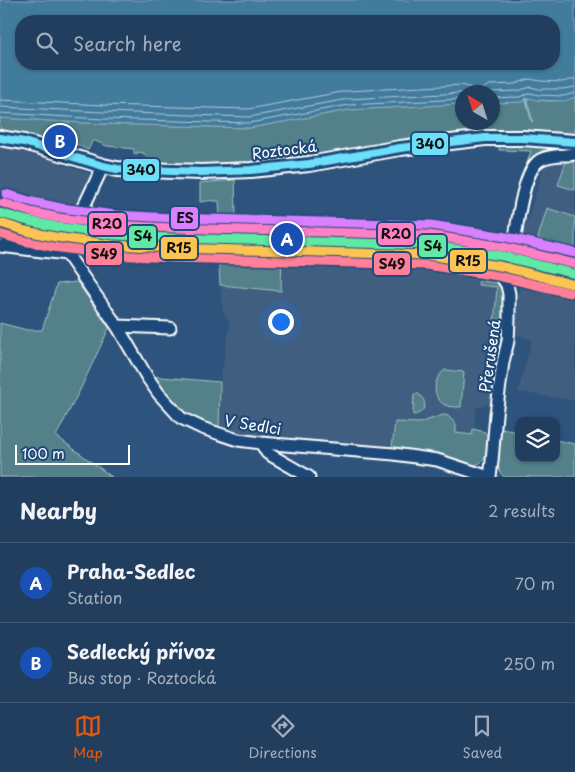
<!DOCTYPE html>
<meta charset="utf-8">
<style>
body{margin:0;font-family:"Playpen Sans",sans-serif;background:#2e4967;color:#f1f3f6}
.controls{position:absolute;right:15px;bottom:15px;display:grid;overflow:hidden;border-radius:10px;box-shadow:0 1px 4px #0004}
.controls button{width:45px;height:45px;display:grid;place-items:center;padding:0;border:0;border-bottom:1px solid #3f5773;background:#223e5e;color:#f1f3f6;font:25px sans-serif}
.compass{position:absolute;left:455px;top:85px;width:45px;height:45px;border-radius:50%;background:#223e5e;box-shadow:0 1px 4px #0004;rotate:321deg}
.scale{position:absolute;left:15px;bottom:12px;width:115px;box-sizing:border-box;padding-left:5px;border:2px solid #fff;border-top:0;font-size:14px;line-height:18px;white-space:nowrap;color:#fff;-webkit-text-stroke:4px #1f4a7a;paint-order:stroke}
.you{position:absolute;left:280px;top:321px;width:18px;height:18px;margin:-12px;border:4px solid #fff;border-radius:50%;background:#1a73e8;box-shadow:0 0 0 8px #1a73e833}
.badge{display:grid;place-items:center;width:32px;height:32px;border-radius:50%;background:#ea580c;color:#fff;font-size:16px;font-weight:700}
.pin{position:absolute;translate:-50% -50%;border:2px solid #fff;box-shadow:0 1px 5px #0006}
.list{margin:0;padding:0;list-style:none}
h2{display:flex;justify-content:space-between;align-items:center;height:65px;margin:0;padding:0 20px;font-size:21px}
h2 small{font-size:16px;font-weight:400;color:#a2aebc}
.list li{display:grid;grid-template-columns:32px 1fr auto;gap:15px;align-items:center;box-sizing:border-box;height:80px;padding:0 20px;border-top:1px solid #3f5773}
.list b{display:block;font-size:19px;white-space:nowrap}
.list p{margin:0;font-size:16px;white-space:nowrap;color:#a2aebc}
.list em{font-size:16px;font-style:normal;color:#a2aebc}
.icon{flex:none;width:28px;height:28px;fill:none;stroke:currentColor;stroke-width:2;stroke-linecap:round;stroke-linejoin:round}
.map{position:relative;flex:none;width:575px;height:477px;overflow:hidden}
.search{position:absolute;background:#223e5e;box-shadow:0 1px 4px #0004;left:15px;right:15px;top:15px;height:55px;display:flex;align-items:center;gap:12px;box-sizing:border-box;padding:0 18px;border-radius:20px;color:#a2aebc;font-size:19px}
.sheet{height:225px;background:#223e5e}
nav{display:flex;justify-content:space-around;align-items:center;box-sizing:border-box;height:70px;border-top:1px solid #3f5773;background:#223e5e;font-size:14px;color:#a2aebc}
nav a{display:grid;justify-items:center;gap:2px}
nav .on{color:#ea580c}
.map>svg:first-child{display:block}
</style>
<div class="map">
<svg width="575" height="477" viewBox="0 0 575 477">
<rect width="100%" height="100%" fill="#2e537d"/>
<filter id="ink" filterUnits="userSpaceOnUse"><feTurbulence type="fractalNoise" baseFrequency=".02" numOctaves="2"/><feDisplacementMap in="SourceGraphic" scale="10" xChannelSelector="R" yChannelSelector="G"/><feConvolveMatrix kernelMatrix="1 2 1 2 8 2 1 2 1" color-interpolation-filters="sRGB"/></filter>
<g filter="url(#ink)">
<g fill="#3f5e80">
<path d="M0 145 23 149 58 158 57 163 92 174 93 177 71 216 0 196Z"/>
<path d="M546 160H575V252L523 235Z"/>
<path d="M0 200 22 209 59 219 81 223 82 218 122 225 189 230V232L364 236 402 238 403 236 459 241 512 247 546 255 575 263V280L542 271 509 263 436 253 434 250 418 249V247L207 242 206 244H145L89 239 56 234 0 219Z"/>
<path d="M34 229 52 234 51 245 32 243Z"/>
<path d="M282 248 431 253 430 271 457 270 480 274 478 285 497 287 491 357 496 358 499 361 493 398 486 405 476 408 474 429 483 431 487 435 488 439 486 454 483 459 476 465 248 437 219 429 220 382 230 323 223 312 220 285 281 291Z"/>
<path d="M520 280 539 282 575 291V401L518 392 532 340 515 334Z"/>
</g>
<g fill="#528089" stroke="#a8c0c4">
<path d="M575 97V137L204 167 148 164V158L144 155V153L137 152V154H134V149L107 146 93 140 88 150 76 144 60 139 59 142 41 141 0 133V118L103 124 250 128 349 110 462 104V122H492L493 103 522 102 525 100 531 98C543 103 563 101 575 97Z"/>
<path d="M499 145H533L574 149 570 152 538 154 532 161 511 243 509 242 520 184 531 151 499 150Z"/>
<path d="M566 161 575 163V190L558 185Z"/>
<path d="M235 180 236 216 220 217 219 201H213V200L200 202V183Z"/>
<path d="M547 208 575 217V251L538 238Z"/>
<path d="M0 219 34 229 32 243 0 241Z"/>
<path d="M218 246 282 248 281 291 220 285Z"/>
<path d="M434 250 496 258 524 264 520 280 510 283 482 266 480 263 470 260 437 256Z"/>
<path d="M479 281 497 283 505 287 506 293 502 348H492L497 287 478 285Z"/>
<path d="M77 282 109 328 80 390 56 436 112 477H0V323L27 330H42L57 284Z"/>
<path d="M445 370 464 372 461 407C456 407 449 407 445 405 431 397 433 378 445 370Z"/>
<path d="M150 376 220 382 219 429 184 414Z"/>
<path d="M417 393C429 401 426 413 413 415L414 394H417Z"/>
<path d="M443 415 448 416 456 424V433L472 435 473 429 485 432C490 440 487 453 484 459 481 464 475 465 470 466L392 448 395 422 419 423Z"/>
<path d="M501 429 519 432V458H556V440L575 444V477H504L500 472 497 463Z"/>
</g>
<path fill="#437b9d" stroke="#8eb0c4" fill-rule="evenodd" d="M0 0H575V97L565 101 536 100 531 98 525 100 522 102 493 103 492 92H462V104L349 110 250 128 103 124 0 118ZM21 21H554V64H21Z"/>
<g fill="none" stroke-linecap="round" stroke-linejoin="round">
<g stroke="#b4cad8" stroke-width="1">
<path d="M489 92 517 91 531 87 539 89H563L575 87"/>
<path d="M492 98 519 97 531 93 538 95 564 96 575 93"/>
<path d="M0 100 104 105 248 109 347 91 461 85 469 87 477 92 489 85 515 84 529 79 541 81 562 82 575 79"/>
<path d="M0 107 104 112 249 117 348 99 462 93"/>
<path d="M0 113 103 119 249 123 349 105 462 99"/>
</g>
<path stroke="#8eb0c4" stroke-width="2.5" d="M526 99 532 121"/>
<defs>
<g id="minor">
<path d="M514 245C517 225 523 170 540 160 550 154 564 156 575 154"/>
<path d="M0 246 67 254 117 326 147 377 159 394 181 418 202 428 238 440 261 443 394 454 437 460 489 477"/>
<path d="M67 254 71 235 79 213 86 202 103 166"/>
<path d="M437 264 491 270 497 273 503 279 507 285 509 294V319L508 341 503 362 496 414 492 461 490 477"/>
<path d="M117 326 170 328"/>
<path d="M261 443 267 453 309 477"/>
</g>
<path id="major" d="M0 138 24 142 103 166 117 169 201 172 251 170 309 164 400 148 485 138H523L575 142"/>
</defs>
<use href="#minor" stroke="#fff" stroke-width="15"/>
<use href="#major" stroke="#fff" stroke-width="18"/>
<use href="#minor" stroke="#1f4a7a" stroke-width="11"/>
<use href="#major" stroke="#1f4a7a" stroke-width="14"/>
<defs>
<path id="bus-1" d="M0 138 24 142 103 166 117 169 201 172 251 170 309 164 400 148 485 138H523L575 142"/>
</defs>
<use href="#bus-1" stroke="#1f4a7a" stroke-width="11"/>
<use href="#bus-1" stroke="#6ddff8" stroke-width="8"/>
<defs>
<path id="rail-1" d="M0 213 28 221 57 227 114 235 171 238 428 245 502 256 575 274"/>
<path id="rail-2" d="M0 223 26 231 55 237 113 245 171 248 427 255 500 266 572 284"/>
<path id="rail-3" d="M3 203 31 212 59 218 115 225 172 228 429 235 504 247 575 264"/>
<path id="rail-4" d="M0 234 24 241 53 247 112 255 171 258 426 265 498 276 570 293"/>
<path id="rail-5" d="M6 194 33 202 61 208 116 215 172 218 431 225 506 237 575 253"/>
</defs>
<use href="#rail-1" stroke="#1f4a7a" stroke-width="12"/>
<use href="#rail-2" stroke="#1f4a7a" stroke-width="12"/>
<use href="#rail-3" stroke="#1f4a7a" stroke-width="12"/>
<use href="#rail-4" stroke="#1f4a7a" stroke-width="12"/>
<use href="#rail-5" stroke="#1f4a7a" stroke-width="12"/>
<use href="#rail-1" stroke="#60e9a3" stroke-width="9"/>
<use href="#rail-2" stroke="#fcc553" stroke-width="9"/>
<use href="#rail-3" stroke="#ff80c5" stroke-width="9"/>
<use href="#rail-4" stroke="#ff8098" stroke-width="9"/>
<use href="#rail-5" stroke="#d880ff" stroke-width="9"/>
</g>
</g>
<g text-anchor="middle" dominant-baseline="central" stroke-width="4.5" stroke-linejoin="round" paint-order="stroke">
<g font-size="15" fill="#fff" stroke="#1f4a7a">
<text transform="translate(284 149) rotate(-7)">Roztocká</text>
<text transform="translate(489 356) rotate(-82)">Přerušená</text>
<text transform="translate(253 424) rotate(9)">V Sedlci</text>
</g>
</g>
<g stroke="#1f4a7a" stroke-width="2">
<rect x="411" y="132" width="38" height="24" rx="5" fill="#6ddff8"/>
<rect x="122" y="158" width="38" height="24" rx="5" fill="#6ddff8"/>
<rect x="170" y="206" width="29" height="24" rx="5" fill="#d880ff"/>
<rect x="88" y="212" width="39" height="24" rx="5" fill="#ff80c5"/>
<rect x="377" y="222" width="38" height="24" rx="5" fill="#ff80c5"/>
<rect x="128" y="225" width="29" height="24" rx="5" fill="#60e9a3"/>
<rect x="418" y="234" width="29" height="24" rx="5" fill="#60e9a3"/>
<rect x="160" y="236" width="38" height="24" rx="5" fill="#fcc553"/>
<rect x="85" y="242" width="38" height="24" rx="5" fill="#ff8098"/>
<rect x="449" y="249" width="38" height="24" rx="5" fill="#fcc553"/>
<rect x="373" y="252" width="38" height="24" rx="5" fill="#ff8098"/>
</g>
<g font-size="14" text-anchor="middle" font-weight="bold" fill="#111">
<text x="430" y="149">340</text>
<text x="141" y="175">340</text>
<text x="185" y="223">ES</text>
<text x="107" y="229">R20</text>
<text x="396" y="239">R20</text>
<text x="143" y="241">S4</text>
<text x="433" y="251">S4</text>
<text x="179" y="253">R15</text>
<text x="104" y="259">S49</text>
<text x="468" y="266">R15</text>
<text x="392" y="269">S49</text>
</g>
</svg>
<div class="controls">
<button><svg class="icon" aria-label="layers" viewBox="0 0 24 24"><path d="M12 4l9 5-9 5-9-5zM3 14l9 5 9-5"/></svg></button>
</div>
<svg class="compass" viewBox="-18 -18 36 36"><path d="M0-13l5 13h-10z" fill="#e53935"/><path d="M0 13l5-13h-10z" fill="#a2aebc"/></svg>
<div class="scale">100 m</div>
<div class="you"></div>
<div class="pin badge" style="left:287px;top:239px;background:#1a4fb4">A</div>
<div class="pin badge" style="left:60px;top:141px;background:#1a4fb4">B</div>
<div class="search"><svg class="icon" aria-label="search" viewBox="0 0 24 24"><circle cx="10" cy="10" r="6"/><path d="M15 15l6 6"/></svg>Search here</div>
</div>
<section class="sheet">
<h2>Nearby<small>2 results</small></h2>
<ul class="list">
<li><span class="badge" style="background:#1a4fb4">A</span><div><b>Praha-Sedlec</b><p>Station</p></div><em>70 m</em></li>
<li><span class="badge" style="background:#1a4fb4">B</span><div><b>Sedlecký přívoz</b><p>Bus stop · Roztocká</p></div><em>250 m</em></li>
</ul>
</section>
<nav>
<a class="on"><svg class="icon" aria-label="map" viewBox="0 0 24 24"><path d="M3 6l6-2 6 2 6-2v14l-6 2-6-2-6 2zM9 4v14M15 6v14"/></svg>Map</a>
<a><svg class="icon" aria-label="directions" viewBox="0 0 24 24"><path d="M12 3l9 9-9 9-9-9zM9 14v-3h6M13 9l2 2-2 2"/></svg>Directions</a>
<a><svg class="icon" aria-label="saved" viewBox="0 0 24 24"><path d="M7 4h10v16l-5-4-5 4z"/></svg>Saved</a>
</nav>
